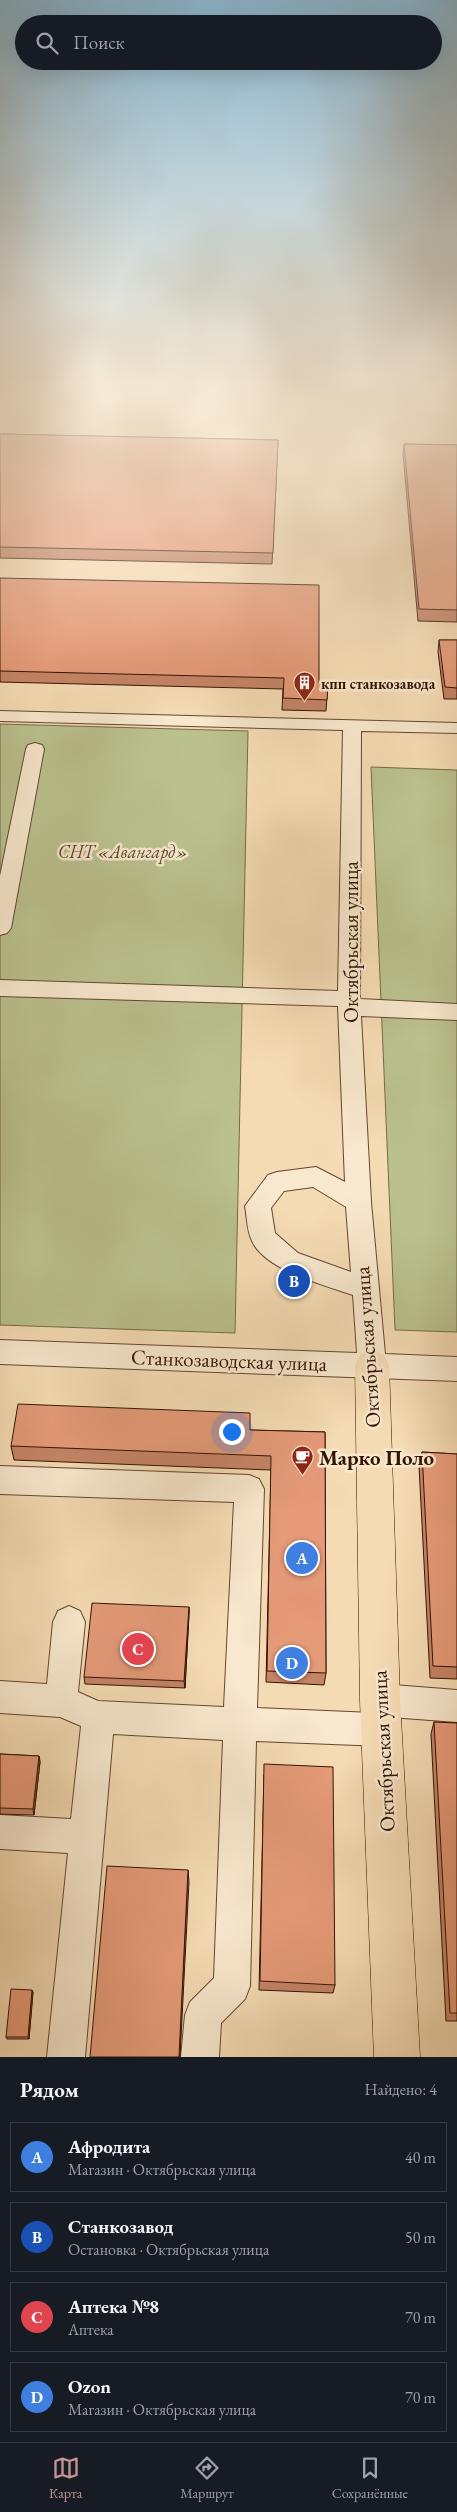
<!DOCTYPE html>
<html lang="ru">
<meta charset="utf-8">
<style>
body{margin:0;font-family:"EB Garamond",serif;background:#20242c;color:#f1f3f6}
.you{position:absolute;left:231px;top:1431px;width:18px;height:18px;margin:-12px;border:4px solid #fff;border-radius:50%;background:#1a73e8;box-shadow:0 0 0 8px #1a73e833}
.badge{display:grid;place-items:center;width:32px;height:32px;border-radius:50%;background:#c59692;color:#fff;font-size:16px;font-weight:700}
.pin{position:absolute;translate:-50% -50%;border:2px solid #fff;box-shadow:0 1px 5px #0006}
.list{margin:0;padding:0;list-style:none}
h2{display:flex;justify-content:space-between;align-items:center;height:65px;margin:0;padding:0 20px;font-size:21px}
h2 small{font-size:16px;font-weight:400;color:#9ea1a6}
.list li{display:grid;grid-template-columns:32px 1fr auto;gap:15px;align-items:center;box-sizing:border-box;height:70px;margin:0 10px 10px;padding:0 10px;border:1px solid #363941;border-radius:0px}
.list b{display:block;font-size:19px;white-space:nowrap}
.list p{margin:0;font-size:16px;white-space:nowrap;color:#9ea1a6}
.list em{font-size:16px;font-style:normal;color:#9ea1a6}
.icon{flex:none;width:28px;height:28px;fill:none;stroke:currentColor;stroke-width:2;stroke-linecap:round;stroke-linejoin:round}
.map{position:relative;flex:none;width:457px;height:2057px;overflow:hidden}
.search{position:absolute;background:#171b24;box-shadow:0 5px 20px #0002;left:15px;right:15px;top:15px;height:55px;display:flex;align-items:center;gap:12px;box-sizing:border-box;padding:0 18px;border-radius:28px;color:#9ea1a6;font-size:19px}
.sheet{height:385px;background:#171b24}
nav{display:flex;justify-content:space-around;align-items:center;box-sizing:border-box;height:70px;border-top:1px solid #363941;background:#171b24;font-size:14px;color:#9ea1a6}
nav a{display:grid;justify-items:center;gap:2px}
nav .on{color:#c59692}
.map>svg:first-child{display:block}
</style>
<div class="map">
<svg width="457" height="2057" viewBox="0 0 457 2057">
<rect width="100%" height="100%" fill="#f5dbb4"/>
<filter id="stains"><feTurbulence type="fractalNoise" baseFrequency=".004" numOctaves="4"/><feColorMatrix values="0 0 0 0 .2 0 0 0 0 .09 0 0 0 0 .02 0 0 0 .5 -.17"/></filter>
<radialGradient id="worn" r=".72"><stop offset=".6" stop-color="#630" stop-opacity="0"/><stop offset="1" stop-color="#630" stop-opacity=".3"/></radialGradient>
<g fill="#bac18f" stroke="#776a49">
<path d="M0 724 248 731 235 1333 0 1325Z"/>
<path d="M371 767 457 770V1332L395 1330Z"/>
</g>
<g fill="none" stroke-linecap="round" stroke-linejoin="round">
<defs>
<g id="minor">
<path d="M0 711 457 723V733L361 731 360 999 457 1004V1020L361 1016 371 1202 385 1354 457 1357V1381L0 1364V1340L357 1353 353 1295C324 1285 265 1270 252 1241 247 1231 247 1217 245 1206L268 1175 277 1172 316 1167 345 1182 338 1006 0 996V980L338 991 343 730 0 721ZM313 1187 346 1207 351 1272 298 1253 275 1233 271 1208 284 1191Z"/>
<path d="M35 743 42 745 44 749 11 928 7 933 0 935V876L26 749 28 745Z"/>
<path d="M0 1466 249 1475 259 1479 264 1489 257 1708 373 1713 369 1711 364 1700 369 1689 380 1684 457 1690V1722L390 1717 394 1718 398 1730 394 1742 382 1746 256 1741 250 1986 245 1999 221 2023 219 2057H181L185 2015 190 2002 214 1978 223 1740 113 1734 85 2057H47L68 1853 0 1849V1815L71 1819 81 1726 60 1717 0 1713V1681L47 1684 53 1622 58 1611 69 1606 80 1611 85 1622 78 1692 98 1701 224 1707 234 1502 0 1494Z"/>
</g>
<path id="major" d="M372 1350 384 1355 389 1365 400 1700 420 2057H374L360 1700 355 1365 360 1355Z"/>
</defs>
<use href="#minor" stroke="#64462f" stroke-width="2"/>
<use href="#major" stroke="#341403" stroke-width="1"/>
<use href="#minor" fill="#f8e8ce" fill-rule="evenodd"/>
<use href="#major" fill="#f5dbb4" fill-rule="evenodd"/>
</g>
<g fill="#c58467" stroke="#341403">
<path d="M0 434 278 440 272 564 0 558Z"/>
<path d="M404 444 457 445V622L418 621 403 454Z"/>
<path d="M0 578 319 683H328L326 711 282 710 283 689 0 682Z"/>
<path d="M439 640H457V699H444L438 652Z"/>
<path d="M250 1430 325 1432 326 1673 324 1685 266 1682 271 1470 14 1460 11 1446Z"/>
<path d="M422 1452 457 1454V1679L430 1678 419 1466Z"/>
<path d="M189 1607V1614L185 1688 85 1684 84 1677Z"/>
<path d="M434 1722 457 1723V2021H446L431 1734Z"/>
<path d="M0 1754 39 1756 40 1762 34 1815 0 1814Z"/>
<path d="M264 1775 335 1985 333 1993 259 1990Z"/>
<path d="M33 1992 29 2039H7L6 2037Z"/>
</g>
<g fill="#a06c54" stroke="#341403">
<path d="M189 1607V1614L185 1688 184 1681Z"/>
<path d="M39 1756 40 1762 34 1815 33 1809Z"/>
<path d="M188 1870 189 1882 180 2057H179Z"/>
<path d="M32 1990 33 1992 29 2039 28 2037Z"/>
</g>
<g fill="#e59a78" stroke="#341403">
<path d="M0 434 278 440 273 553 0 547Z"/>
<path d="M404 444 457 445V610L419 609Z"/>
<path d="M0 578 319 585V683H328L327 700 283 698 284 678 0 671Z"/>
<path d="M439 640H457V688L445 687Z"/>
<path d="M18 1404 250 1413V1430L325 1432 326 1673 267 1671 271 1456 11 1446Z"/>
<path d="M422 1452 457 1454V1667L433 1666Z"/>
<path d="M92 1603 189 1607 184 1681 84 1677Z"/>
<path d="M434 1722 457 1723V2013H450Z"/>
<path d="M0 1754 39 1756 33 1809 0 1808Z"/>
<path d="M264 1764 333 1767 335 1985 260 1981Z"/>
<path d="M107 1866 188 1870 179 2057H90Z"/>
<path d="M11 1989 32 1990 28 2037H6Z"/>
</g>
<linearGradient id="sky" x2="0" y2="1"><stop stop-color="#89b7d2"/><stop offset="0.57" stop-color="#faefdd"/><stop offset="1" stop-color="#faefdd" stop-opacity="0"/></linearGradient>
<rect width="457" height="671" fill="url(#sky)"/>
<defs>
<symbol id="building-pin" viewBox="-11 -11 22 30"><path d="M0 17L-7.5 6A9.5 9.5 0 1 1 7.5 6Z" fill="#8f2418" stroke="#f8e8ce"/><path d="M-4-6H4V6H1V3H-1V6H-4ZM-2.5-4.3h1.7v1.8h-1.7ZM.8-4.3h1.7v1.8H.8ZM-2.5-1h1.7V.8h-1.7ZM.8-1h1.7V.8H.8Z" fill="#fff"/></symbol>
<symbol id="cafe-pin" viewBox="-11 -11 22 30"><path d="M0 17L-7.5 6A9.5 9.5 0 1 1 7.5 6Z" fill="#8f2418" stroke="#f8e8ce"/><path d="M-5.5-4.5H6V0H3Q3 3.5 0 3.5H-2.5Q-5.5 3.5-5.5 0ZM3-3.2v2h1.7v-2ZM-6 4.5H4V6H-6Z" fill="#fff"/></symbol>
</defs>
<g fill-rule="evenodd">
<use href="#building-pin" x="292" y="670" width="25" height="34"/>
<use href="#cafe-pin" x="290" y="1444" width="25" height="34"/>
</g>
<g text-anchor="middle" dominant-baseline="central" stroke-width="5" stroke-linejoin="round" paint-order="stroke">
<g font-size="15" font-weight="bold" fill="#341403" stroke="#f8e8ce" text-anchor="start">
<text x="321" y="683">кпп станкозавода</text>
</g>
<g font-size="18" font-style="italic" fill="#5c482d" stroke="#f8e8ce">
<text x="123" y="851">СНТ «Авангард»</text>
</g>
<g font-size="21" fill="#341403" stroke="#f8e8ce">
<text transform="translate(350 942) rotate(-90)">Октябрьская улица</text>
<text transform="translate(367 1347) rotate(-94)">Октябрьская улица</text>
<text transform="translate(229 1360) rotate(2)">Станкозаводская улица</text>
<text transform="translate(383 1751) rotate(-93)">Октябрьская улица</text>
</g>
<g font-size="21" font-weight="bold" fill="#341403" stroke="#f8e8ce" text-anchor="start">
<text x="319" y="1457">Марко Поло</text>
</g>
</g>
<rect width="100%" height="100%" filter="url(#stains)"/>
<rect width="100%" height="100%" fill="url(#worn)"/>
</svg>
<div class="you"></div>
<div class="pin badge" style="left:302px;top:1558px;background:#3f7fe0">A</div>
<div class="pin badge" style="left:294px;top:1281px;background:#1a4fb4">B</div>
<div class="pin badge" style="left:138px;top:1649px;background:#e0444e">C</div>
<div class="pin badge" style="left:292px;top:1663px;background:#3f7fe0">D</div>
<div class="search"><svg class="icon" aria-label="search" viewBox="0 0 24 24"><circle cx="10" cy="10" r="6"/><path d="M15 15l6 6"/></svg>Поиск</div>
</div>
<section class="sheet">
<h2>Рядом<small>Найдено: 4</small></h2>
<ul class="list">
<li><span class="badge" style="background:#3f7fe0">A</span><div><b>Афродита</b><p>Магазин · Октябрьская улица</p></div><em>40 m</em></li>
<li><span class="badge" style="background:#1a4fb4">B</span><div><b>Станкозавод</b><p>Остановка · Октябрьская улица</p></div><em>50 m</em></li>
<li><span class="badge" style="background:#e0444e">C</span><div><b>Аптека №8</b><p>Аптека</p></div><em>70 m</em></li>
<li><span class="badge" style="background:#3f7fe0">D</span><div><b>Ozon</b><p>Магазин · Октябрьская улица</p></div><em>70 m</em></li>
</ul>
</section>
<nav>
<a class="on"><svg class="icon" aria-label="map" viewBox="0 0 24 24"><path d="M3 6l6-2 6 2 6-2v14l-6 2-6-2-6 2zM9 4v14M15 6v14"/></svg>Карта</a>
<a><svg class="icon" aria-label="directions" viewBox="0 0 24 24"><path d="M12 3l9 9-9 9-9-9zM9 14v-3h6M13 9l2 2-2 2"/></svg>Маршрут</a>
<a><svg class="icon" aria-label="saved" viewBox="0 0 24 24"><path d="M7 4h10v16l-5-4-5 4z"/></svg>Сохранённые</a>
</nav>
